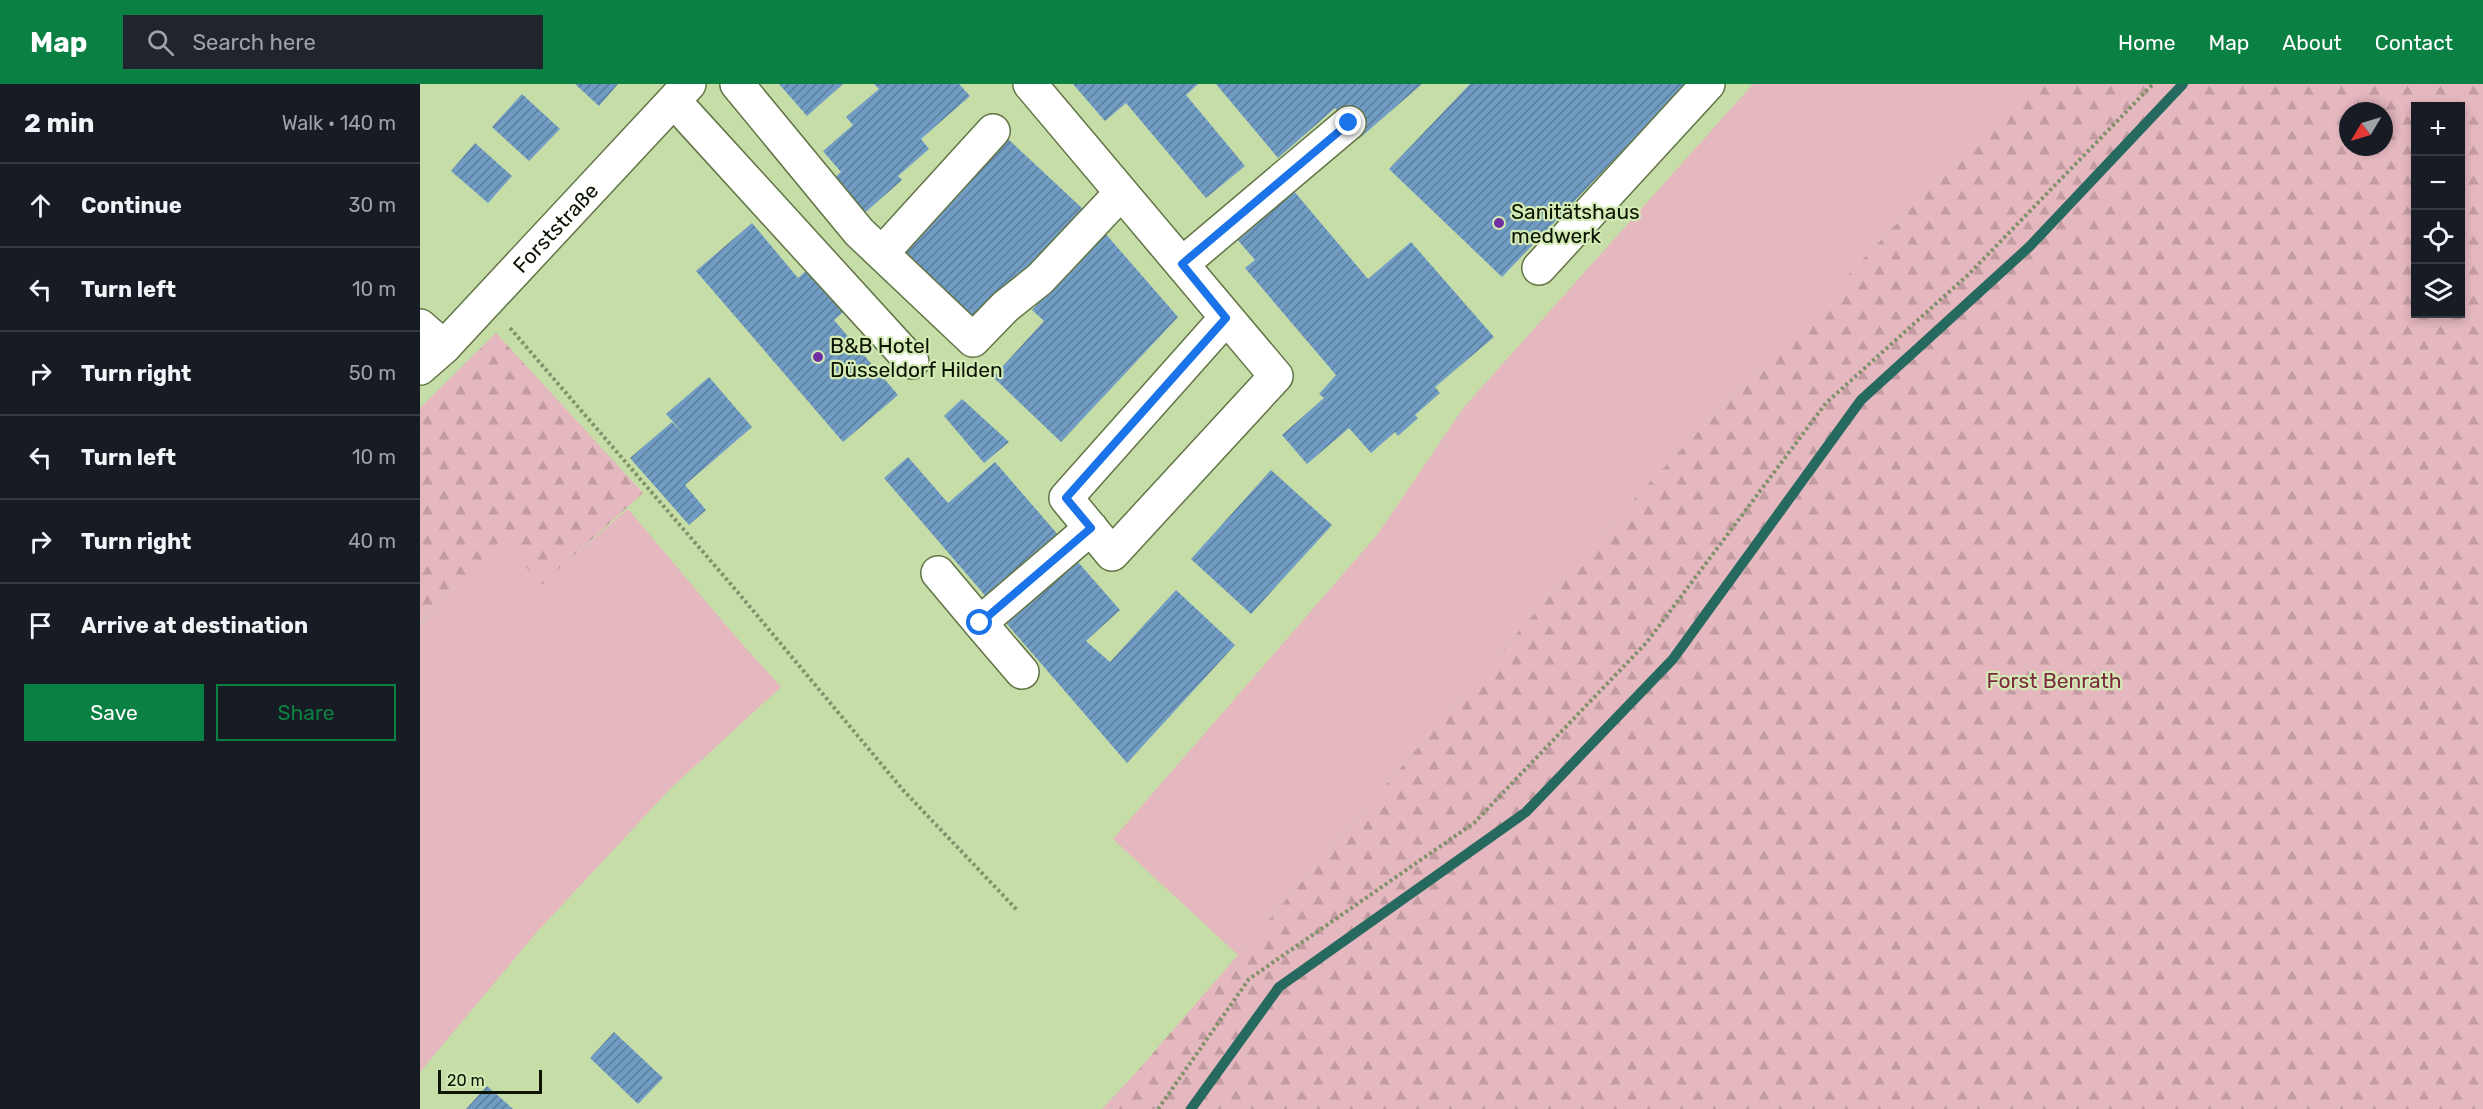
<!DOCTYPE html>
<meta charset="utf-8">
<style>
body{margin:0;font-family:Rubik,sans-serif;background:#20242c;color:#f1f3f6}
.controls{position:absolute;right:18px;top:18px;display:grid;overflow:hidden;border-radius:0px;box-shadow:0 3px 9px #0003}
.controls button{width:54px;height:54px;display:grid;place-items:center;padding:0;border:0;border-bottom:2px solid #363941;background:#171b24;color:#f1f3f6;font:30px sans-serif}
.compass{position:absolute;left:1919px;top:18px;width:54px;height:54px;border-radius:50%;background:#171b24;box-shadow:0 3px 9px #0003;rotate:232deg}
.scale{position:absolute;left:18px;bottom:15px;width:104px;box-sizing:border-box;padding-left:6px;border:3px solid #0c1403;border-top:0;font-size:16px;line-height:21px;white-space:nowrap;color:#0c1403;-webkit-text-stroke:4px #d3eab5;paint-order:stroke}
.stop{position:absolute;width:18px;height:18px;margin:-14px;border:4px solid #1a73e8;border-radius:50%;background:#fff}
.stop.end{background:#1a73e8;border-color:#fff;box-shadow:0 2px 6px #0008}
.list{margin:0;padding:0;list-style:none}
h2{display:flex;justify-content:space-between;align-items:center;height:78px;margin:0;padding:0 24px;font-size:26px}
h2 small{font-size:20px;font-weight:400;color:#9ea1a6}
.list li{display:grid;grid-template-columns:39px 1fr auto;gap:18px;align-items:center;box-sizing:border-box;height:84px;padding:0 24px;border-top:2px solid #363941}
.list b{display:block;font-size:22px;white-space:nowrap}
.list em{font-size:20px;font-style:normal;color:#9ea1a6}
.actions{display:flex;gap:12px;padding:18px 24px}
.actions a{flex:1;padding:14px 0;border:2px solid #0b8043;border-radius:0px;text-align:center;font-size:21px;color:#0b8043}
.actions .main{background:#0b8043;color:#fff}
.icon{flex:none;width:33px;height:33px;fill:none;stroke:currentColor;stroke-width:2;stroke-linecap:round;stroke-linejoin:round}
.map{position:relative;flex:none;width:2063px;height:1025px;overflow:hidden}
header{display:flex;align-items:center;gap:36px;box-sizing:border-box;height:84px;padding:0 30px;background:#0b8043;color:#fff}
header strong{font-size:28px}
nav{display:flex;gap:33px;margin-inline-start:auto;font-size:21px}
.search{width:420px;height:54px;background:#20242c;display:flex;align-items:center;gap:15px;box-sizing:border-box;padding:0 21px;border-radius:0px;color:#9ea1a6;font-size:22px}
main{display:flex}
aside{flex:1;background:#171b24}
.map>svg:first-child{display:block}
</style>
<header>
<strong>Map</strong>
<div class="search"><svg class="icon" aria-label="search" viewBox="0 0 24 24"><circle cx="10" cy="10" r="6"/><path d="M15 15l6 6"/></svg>Search here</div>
<nav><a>Home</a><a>Map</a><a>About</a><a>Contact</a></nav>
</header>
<main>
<aside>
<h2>2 min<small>Walk · 140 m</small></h2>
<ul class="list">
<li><svg class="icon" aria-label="ahead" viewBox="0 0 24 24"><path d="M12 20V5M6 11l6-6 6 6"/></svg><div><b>Continue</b></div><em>30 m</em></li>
<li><svg class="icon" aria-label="left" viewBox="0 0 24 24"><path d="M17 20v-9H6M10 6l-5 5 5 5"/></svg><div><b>Turn left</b></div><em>10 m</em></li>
<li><svg class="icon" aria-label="right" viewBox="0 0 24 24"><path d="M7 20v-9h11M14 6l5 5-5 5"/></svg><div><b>Turn right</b></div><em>50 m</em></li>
<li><svg class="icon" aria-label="left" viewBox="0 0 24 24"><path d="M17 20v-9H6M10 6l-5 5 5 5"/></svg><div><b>Turn left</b></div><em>10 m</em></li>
<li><svg class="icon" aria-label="right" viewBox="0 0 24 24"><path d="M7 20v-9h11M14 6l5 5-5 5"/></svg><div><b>Turn right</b></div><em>40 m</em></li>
<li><svg class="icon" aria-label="arrive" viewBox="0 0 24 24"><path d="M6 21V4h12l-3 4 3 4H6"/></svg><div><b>Arrive at destination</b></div></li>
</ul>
<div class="actions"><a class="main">Save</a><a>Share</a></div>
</aside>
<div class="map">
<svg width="2063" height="1025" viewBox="0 0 2063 1025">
<defs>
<pattern id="forest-firs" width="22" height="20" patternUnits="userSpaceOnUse" patternTransform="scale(1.5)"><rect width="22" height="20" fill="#e5b7bf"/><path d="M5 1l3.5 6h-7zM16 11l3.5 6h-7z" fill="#c39ca2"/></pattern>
<pattern id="building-hatch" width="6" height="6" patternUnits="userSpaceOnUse" patternTransform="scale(1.5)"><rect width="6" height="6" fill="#719cc3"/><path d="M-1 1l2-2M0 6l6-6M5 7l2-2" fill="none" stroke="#5b7e9c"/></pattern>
</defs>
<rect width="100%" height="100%" fill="#c6dda8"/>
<g fill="#e5b7bf">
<path d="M1333 0H1610L1210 419 818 871 693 755 957 451 1044 323Z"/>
<path d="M208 425 315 552 361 603 250 705 116 849 0 988V540L82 454 121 500Z"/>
</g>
<g fill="url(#forest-firs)" fill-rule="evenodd">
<path d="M1610 0H2063V1025H682L714 991 1210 419ZM1996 22H2040V230H1996ZM1928 27H1964V63H1928Z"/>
<path d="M76 249 223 409 121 501 82 455 0 539V324Z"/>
</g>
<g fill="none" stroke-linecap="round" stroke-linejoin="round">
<path stroke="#26695e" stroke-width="10" d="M771 1025 859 903 1106 728 1253 575 1441 316 1609 163 1763 0"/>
</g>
<g fill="url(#building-hatch)">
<path d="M155 0H198L179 22Z"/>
<path d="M359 0H423L387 32Z"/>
<path d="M454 0H539L550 12 501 55 509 65 478 92 482 96 440 133 410 98 421 88 403 67 433 41 426 33 459 5Z"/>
<path d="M653 0H778L766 11 825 82 786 114 706 19 685 37Z"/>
<path d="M796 0H1002L941 53 915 24 858 74Z"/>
<path d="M1050 0H1266L1082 193 969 85Z"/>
<path d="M102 10 140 45 109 77 72 43Z"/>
<path d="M588 55 664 126 558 239 482 168Z"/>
<path d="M55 59 92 92 68 119 31 87Z"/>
<path d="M873 106 948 195 991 158 1074 253 1015 303 1020 309 995 331 998 334 978 352 975 348 951 369 929 344 887 380 862 351 904 314 899 310 916 291 825 184 835 176 816 154Z"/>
<path d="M332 139 378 194 393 181 429 223 414 236 478 311 423 358 276 187Z"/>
<path d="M684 148 758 233 641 358 573 293 624 237 612 226Z"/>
<path d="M289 293 332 343 265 401 286 426 269 441 210 374 252 338 264 350 246 330Z"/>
<path d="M542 315 589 358 564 379 524 332Z"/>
<path d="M488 373 528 419 575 378 640 453 569 516 464 394Z"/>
<path d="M851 386 912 441 831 530 771 475Z"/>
<path d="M657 477 700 526 666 557 690 578 756 506 815 561 707 679 586 539Z"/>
<path d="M194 948 243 994 218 1020 170 974Z"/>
<path d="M67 1002 93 1025H46Z"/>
</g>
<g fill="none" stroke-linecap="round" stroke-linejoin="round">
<defs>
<g id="minor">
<path d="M317 0 439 148 553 256 585 223 620 195 701 109"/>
<path d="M610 0 856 292 692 470 646 414 806 234"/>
<path d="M254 17 492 278"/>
<path d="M462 169 573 47"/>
<path d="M762 180 929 39"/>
<path d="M1119 184 1288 0"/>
<path d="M0 242 24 263"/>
<path id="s1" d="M0 284 24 263 269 0"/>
<path d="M518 489 560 539 671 444"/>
<path d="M560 539 602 588"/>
</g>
</defs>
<use href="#minor" stroke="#617444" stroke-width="36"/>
<g stroke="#81926b" stroke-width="4" stroke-dasharray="3 3" stroke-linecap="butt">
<path d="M90 244 315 505 483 706 597 826"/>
<path d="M738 1025 829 895 1054 739 1227 558 1406 319 1549 190 1733 0"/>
</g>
<use href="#minor" stroke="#fff" stroke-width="33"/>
</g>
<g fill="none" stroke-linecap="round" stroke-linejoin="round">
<path stroke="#1a73e8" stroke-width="8" d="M560 539 671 444 646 414 806 234 762 180 929 39"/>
</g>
<g fill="#712fa3" stroke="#d3eab5" stroke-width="2">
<circle cx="1079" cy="139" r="6"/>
<circle cx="398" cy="273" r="6"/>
</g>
<g text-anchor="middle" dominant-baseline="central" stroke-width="4.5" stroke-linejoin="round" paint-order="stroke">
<g font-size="21" fill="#0c1403" stroke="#d3eab5" text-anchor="start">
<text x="1091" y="127">Sanitätshaus<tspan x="1091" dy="24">medwerk</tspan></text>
<text x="410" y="261">B&amp;B Hotel<tspan x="410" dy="24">Düsseldorf Hilden</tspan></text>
</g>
<g font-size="21" fill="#0c1403" stroke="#d3eab5">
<text stroke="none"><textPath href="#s1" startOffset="195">Forststraße</textPath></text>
</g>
<g font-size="21" fill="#7c2940" stroke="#d3eab5">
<text x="1634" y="596">Forst Benrath</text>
</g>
</g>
</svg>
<div class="controls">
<button>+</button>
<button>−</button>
<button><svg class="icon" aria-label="locate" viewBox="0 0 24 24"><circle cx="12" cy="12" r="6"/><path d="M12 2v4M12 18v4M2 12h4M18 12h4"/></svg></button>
<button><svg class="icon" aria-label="layers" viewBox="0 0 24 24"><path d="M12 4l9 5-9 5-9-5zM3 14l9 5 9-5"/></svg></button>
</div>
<svg class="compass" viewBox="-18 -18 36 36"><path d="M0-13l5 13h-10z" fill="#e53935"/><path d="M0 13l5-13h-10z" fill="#9ea1a6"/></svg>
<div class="scale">20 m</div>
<div class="stop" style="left:560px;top:539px"></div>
<div class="stop end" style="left:929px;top:39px"></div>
</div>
</main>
